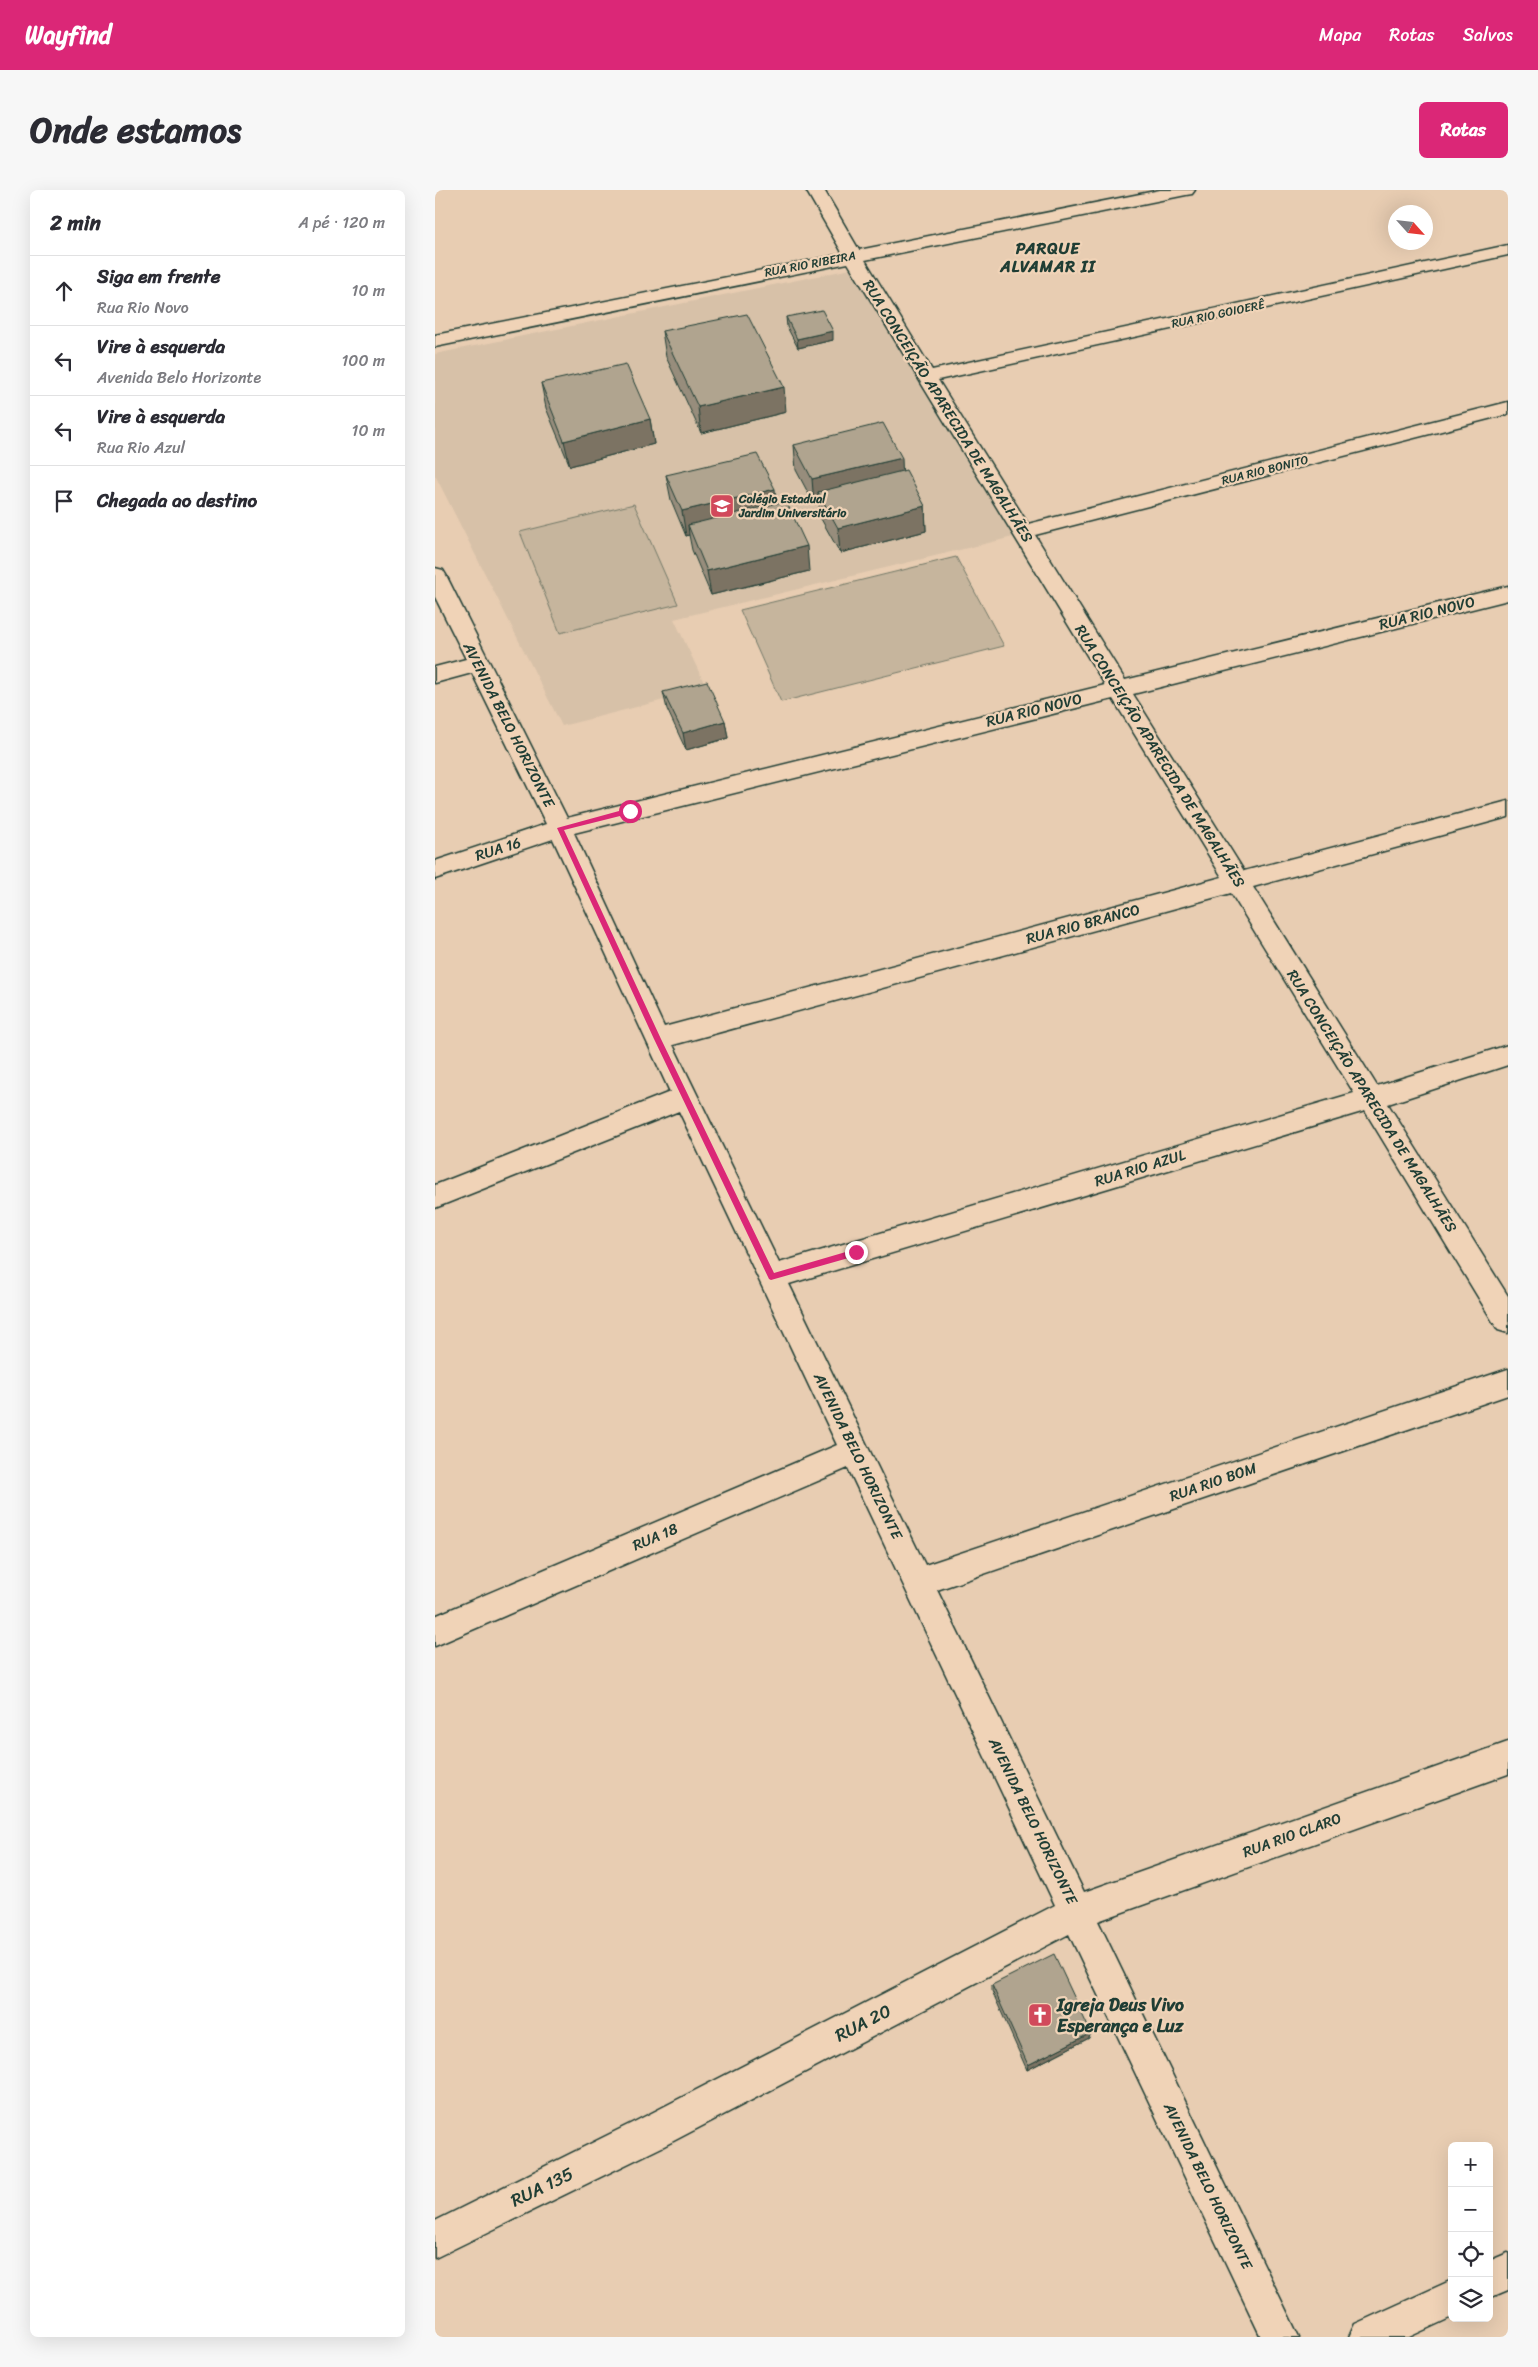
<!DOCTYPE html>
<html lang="pt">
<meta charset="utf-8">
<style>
body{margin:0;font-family:Sriracha,sans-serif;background:#f7f7f7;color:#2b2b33}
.controls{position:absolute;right:15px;bottom:15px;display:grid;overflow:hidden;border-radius:8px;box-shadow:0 5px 20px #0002}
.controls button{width:45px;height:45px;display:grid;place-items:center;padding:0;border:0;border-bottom:1px solid #e1e1e2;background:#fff;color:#2b2b33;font:25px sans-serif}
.compass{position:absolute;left:953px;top:15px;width:45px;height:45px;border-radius:50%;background:#fff;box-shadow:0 5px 20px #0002;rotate:117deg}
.stop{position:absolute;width:15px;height:15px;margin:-11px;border:4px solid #db2777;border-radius:50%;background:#fff}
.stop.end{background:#db2777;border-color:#fff;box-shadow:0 1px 5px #0008}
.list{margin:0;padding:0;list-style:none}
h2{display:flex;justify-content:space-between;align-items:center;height:65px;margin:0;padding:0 20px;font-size:21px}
h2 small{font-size:16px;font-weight:400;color:#7c7c81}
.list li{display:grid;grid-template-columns:32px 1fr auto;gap:15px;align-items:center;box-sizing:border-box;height:70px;padding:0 20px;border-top:1px solid #e1e1e2}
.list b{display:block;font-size:19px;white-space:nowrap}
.list p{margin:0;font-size:16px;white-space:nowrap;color:#7c7c81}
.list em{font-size:16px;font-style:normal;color:#7c7c81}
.icon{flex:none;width:28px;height:28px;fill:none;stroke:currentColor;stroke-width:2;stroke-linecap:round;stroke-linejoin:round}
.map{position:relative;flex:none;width:1073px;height:2147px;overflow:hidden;border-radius:8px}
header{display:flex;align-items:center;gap:30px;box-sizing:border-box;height:70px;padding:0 25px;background:#db2777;color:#fff}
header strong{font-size:24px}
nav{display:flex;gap:28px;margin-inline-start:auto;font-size:18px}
.intro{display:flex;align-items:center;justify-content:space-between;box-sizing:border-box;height:120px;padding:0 30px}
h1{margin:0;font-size:35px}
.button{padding:12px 22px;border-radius:8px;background:#db2777;color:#fff;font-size:18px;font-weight:700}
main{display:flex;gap:30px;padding:0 30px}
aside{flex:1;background:#fff;border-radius:8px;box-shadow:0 5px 20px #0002}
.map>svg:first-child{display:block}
</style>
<header>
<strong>Wayfind</strong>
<nav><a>Mapa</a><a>Rotas</a><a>Salvos</a></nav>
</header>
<div class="intro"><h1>Onde estamos</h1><a class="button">Rotas</a></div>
<main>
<aside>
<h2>2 min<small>A pé · 120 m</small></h2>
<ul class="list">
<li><svg class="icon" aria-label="ahead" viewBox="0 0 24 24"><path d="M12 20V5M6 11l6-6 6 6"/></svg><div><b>Siga em frente</b><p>Rua Rio Novo</p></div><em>10 m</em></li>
<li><svg class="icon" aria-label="left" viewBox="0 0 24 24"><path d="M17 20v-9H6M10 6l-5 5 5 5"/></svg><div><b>Vire à esquerda</b><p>Avenida Belo Horizonte</p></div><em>100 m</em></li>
<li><svg class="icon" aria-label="left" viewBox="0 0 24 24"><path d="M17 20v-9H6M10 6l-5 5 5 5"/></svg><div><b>Vire à esquerda</b><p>Rua Rio Azul</p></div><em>10 m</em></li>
<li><svg class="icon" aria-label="arrive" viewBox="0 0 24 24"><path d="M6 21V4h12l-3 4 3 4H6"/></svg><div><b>Chegada ao destino</b></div></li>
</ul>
</aside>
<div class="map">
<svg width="1073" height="2147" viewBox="0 0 1073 2147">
<rect width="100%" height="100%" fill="#e8cdb2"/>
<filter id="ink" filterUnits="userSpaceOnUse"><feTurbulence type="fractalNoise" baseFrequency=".02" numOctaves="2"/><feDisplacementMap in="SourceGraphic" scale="10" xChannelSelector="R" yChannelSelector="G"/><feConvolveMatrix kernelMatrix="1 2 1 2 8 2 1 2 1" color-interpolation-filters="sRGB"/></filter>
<g filter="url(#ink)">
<path fill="#d7c1a8" d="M416 79 578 347 239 429 272 499 127 536 0 285V164Z"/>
<g fill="#c6b59d" stroke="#727968">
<path d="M199 314 243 414 125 443 85 342Z"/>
<path d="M521 367 569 456 346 512 305 420Z"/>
</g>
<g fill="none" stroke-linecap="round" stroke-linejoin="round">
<defs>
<g id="minor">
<path d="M371 0H389L424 60 725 0H760L757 4 751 5 430 70 497 180 1073 55V65L503 190 593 334 1073 212V224L600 345 690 490 1073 396V410L698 504 809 681 1073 611V627L818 697 942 896 1073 855V875L953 914 1073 1106V1143L1063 1140 930 921 354 1094 490 1375 1073 1179V1205L502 1400 649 1702 1073 1552V1584L663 1731 864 2147H826L634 1744 227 1957 0 2068V2031L201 1931 620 1715 413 1278 0 1456V1426L402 1255 244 921 0 1018V995L235 902 118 649 0 689V671L111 634 37 483 0 493V477L31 469 0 407V378L8 380 11 385 132 628 670 495 413 73 0 157V145L408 64ZM678 509 787 687 229 837 139 643ZM796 703 919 903 344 1073 238 855Z"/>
<path d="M1073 2063V2100L1054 2108V2071Z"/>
<path d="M1017 2090V2127L974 2147H914L920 2134Z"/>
</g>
</defs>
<use href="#minor" stroke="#1f3d34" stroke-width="3"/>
<use href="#minor" fill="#f0d3b7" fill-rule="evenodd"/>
</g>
<g fill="#978d7b" stroke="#1f3d34">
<path d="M351 127 398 150 363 158 352 137Z"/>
<path d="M227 141 351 222 266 243 231 167Z"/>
<path d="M106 193 215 229 219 254 135 276 111 218Z"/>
<path d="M359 255 467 281 490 316 491 341 405 363 385 327 384 313 379 314 361 280Z"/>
<path d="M231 285 341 313 374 381 276 405 257 360 254 345 251 346 236 310Z"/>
<path d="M228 502 290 531 293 548 251 560 232 519Z"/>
<path d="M557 1795 654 1848 592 1880 557 1801Z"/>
</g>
<g fill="#7b7364" stroke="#1f3d34">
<path d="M398 141V150L363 158 362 149Z"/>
<path d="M349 197 351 222 266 243 263 217Z"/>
<path d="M215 229 219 254 135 276 129 251Z"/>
<path d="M467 268 468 293 383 302 384 313 379 314 377 289Z"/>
<path d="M340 299 342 324 253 335 254 345 251 346 247 321Z"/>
<path d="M490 316 491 341 405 363 403 338Z"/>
<path d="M372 356 374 381 276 405 272 381Z"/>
<path d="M290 531 293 548 251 560 248 543Z"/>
<path d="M656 1843 654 1848 592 1880 593 1875Z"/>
</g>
<g fill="#b0a48f" stroke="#1f3d34">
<path d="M387 120 398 141 362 149 351 127Z"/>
<path d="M312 124 349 197 263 217 227 141Z"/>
<path d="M191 174 215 229 129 251 106 193Z"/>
<path d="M448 233 467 268 377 289 359 255Z"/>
<path d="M322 264 340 299 247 321 231 285Z"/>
<path d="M471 280 490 316 403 338 383 302Z"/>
<path d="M351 311 372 356 272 381 253 335Z"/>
<path d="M272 491 290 531 248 543 228 502Z"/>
<path d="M619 1764 656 1843 593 1875 557 1795Z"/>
</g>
</g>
<path fill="#db2777" d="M195 618 198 621 197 623 129 640 226 849 339 1083 421 1059 425 1062 424 1065 336 1090 334 1089 219 849 122 638Z"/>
<defs>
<symbol id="school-square" viewBox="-11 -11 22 22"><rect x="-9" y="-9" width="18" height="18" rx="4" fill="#d1495b" stroke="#f0d3b7"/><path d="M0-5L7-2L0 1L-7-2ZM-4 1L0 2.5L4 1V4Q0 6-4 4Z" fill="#fff"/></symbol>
<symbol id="church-square" viewBox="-11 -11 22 22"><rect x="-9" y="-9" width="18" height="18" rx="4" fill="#d1495b" stroke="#f0d3b7"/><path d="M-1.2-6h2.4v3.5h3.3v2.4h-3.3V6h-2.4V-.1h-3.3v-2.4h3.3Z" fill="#fff"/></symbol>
</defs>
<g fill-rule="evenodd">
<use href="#school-square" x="273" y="302" width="28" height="28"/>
<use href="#church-square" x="591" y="1811" width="28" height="28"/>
</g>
<g text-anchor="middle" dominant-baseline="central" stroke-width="4.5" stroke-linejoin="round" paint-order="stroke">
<g font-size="12" fill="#1f3d34" stroke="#f0d3b7">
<text transform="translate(375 74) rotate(-11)">RUA RIO RIBEIRA</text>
<text transform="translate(783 124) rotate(-12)">RUA RIO GOIOERÊ</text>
<text transform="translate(830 280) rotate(-14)">RUA RIO BONITO</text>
</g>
<g font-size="12" font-weight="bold" fill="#1f3d34" stroke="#f0d3b7" text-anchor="start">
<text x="304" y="309">Colégio Estadual<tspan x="304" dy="14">Jardim Universitário</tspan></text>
</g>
<g font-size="15" fill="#1f3d34" stroke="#f0d3b7">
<text transform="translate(513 221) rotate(58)">RUA CONCEIÇÃO APARECIDA DE MAGALHÃES</text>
<text transform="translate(992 423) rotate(-14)">RUA RIO NOVO</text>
<text transform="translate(599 520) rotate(-14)">RUA RIO NOVO</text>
<text transform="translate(74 535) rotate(63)">AVENIDA BELO HORIZONTE</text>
<text transform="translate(725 566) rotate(58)">RUA CONCEIÇÃO APARECIDA DE MAGALHÃES</text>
<text transform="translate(63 659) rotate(-18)">RUA 16</text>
<text transform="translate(648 734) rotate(-15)">RUA RIO BRANCO</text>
<text transform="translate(937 911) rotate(58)">RUA CONCEIÇÃO APARECIDA DE MAGALHÃES</text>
<text transform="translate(705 978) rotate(-17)">RUA RIO AZUL</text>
<text transform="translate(423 1266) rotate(64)">AVENIDA BELO HORIZONTE</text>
<text transform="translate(778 1292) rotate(-19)">RUA RIO BOM</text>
<text transform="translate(220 1347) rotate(-23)">RUA 18</text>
<text transform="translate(598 1631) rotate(64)">AVENIDA BELO HORIZONTE</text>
<text transform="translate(857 1645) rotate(-20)">RUA RIO CLARO</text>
<text transform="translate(773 1996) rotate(64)">AVENIDA BELO HORIZONTE</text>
</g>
<g font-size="16" font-weight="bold" letter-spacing="1" fill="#1f3d34" stroke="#f0d3b7">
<text x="613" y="58">PARQUE<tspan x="613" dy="18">ALVAMAR II</tspan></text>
</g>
<g font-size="18" font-weight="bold" fill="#1f3d34" stroke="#f0d3b7" text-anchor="start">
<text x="622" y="1815">Igreja Deus Vivo<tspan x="622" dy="21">Esperança e Luz</tspan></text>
</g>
<g font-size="18" fill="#1f3d34" stroke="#f0d3b7">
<text transform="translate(428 1833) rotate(-27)">RUA 20</text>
<text transform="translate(107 1997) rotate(-26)">RUA 135</text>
</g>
</g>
</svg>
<div class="controls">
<button>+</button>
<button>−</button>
<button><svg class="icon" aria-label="locate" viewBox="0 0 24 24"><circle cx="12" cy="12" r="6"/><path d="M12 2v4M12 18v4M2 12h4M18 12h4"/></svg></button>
<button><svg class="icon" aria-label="layers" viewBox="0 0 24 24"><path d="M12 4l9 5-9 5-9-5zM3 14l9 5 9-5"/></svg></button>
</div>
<svg class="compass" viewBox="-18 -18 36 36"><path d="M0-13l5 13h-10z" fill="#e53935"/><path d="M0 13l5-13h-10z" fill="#7c7c81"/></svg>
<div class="stop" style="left:195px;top:621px"></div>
<div class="stop end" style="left:421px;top:1062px"></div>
</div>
</main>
